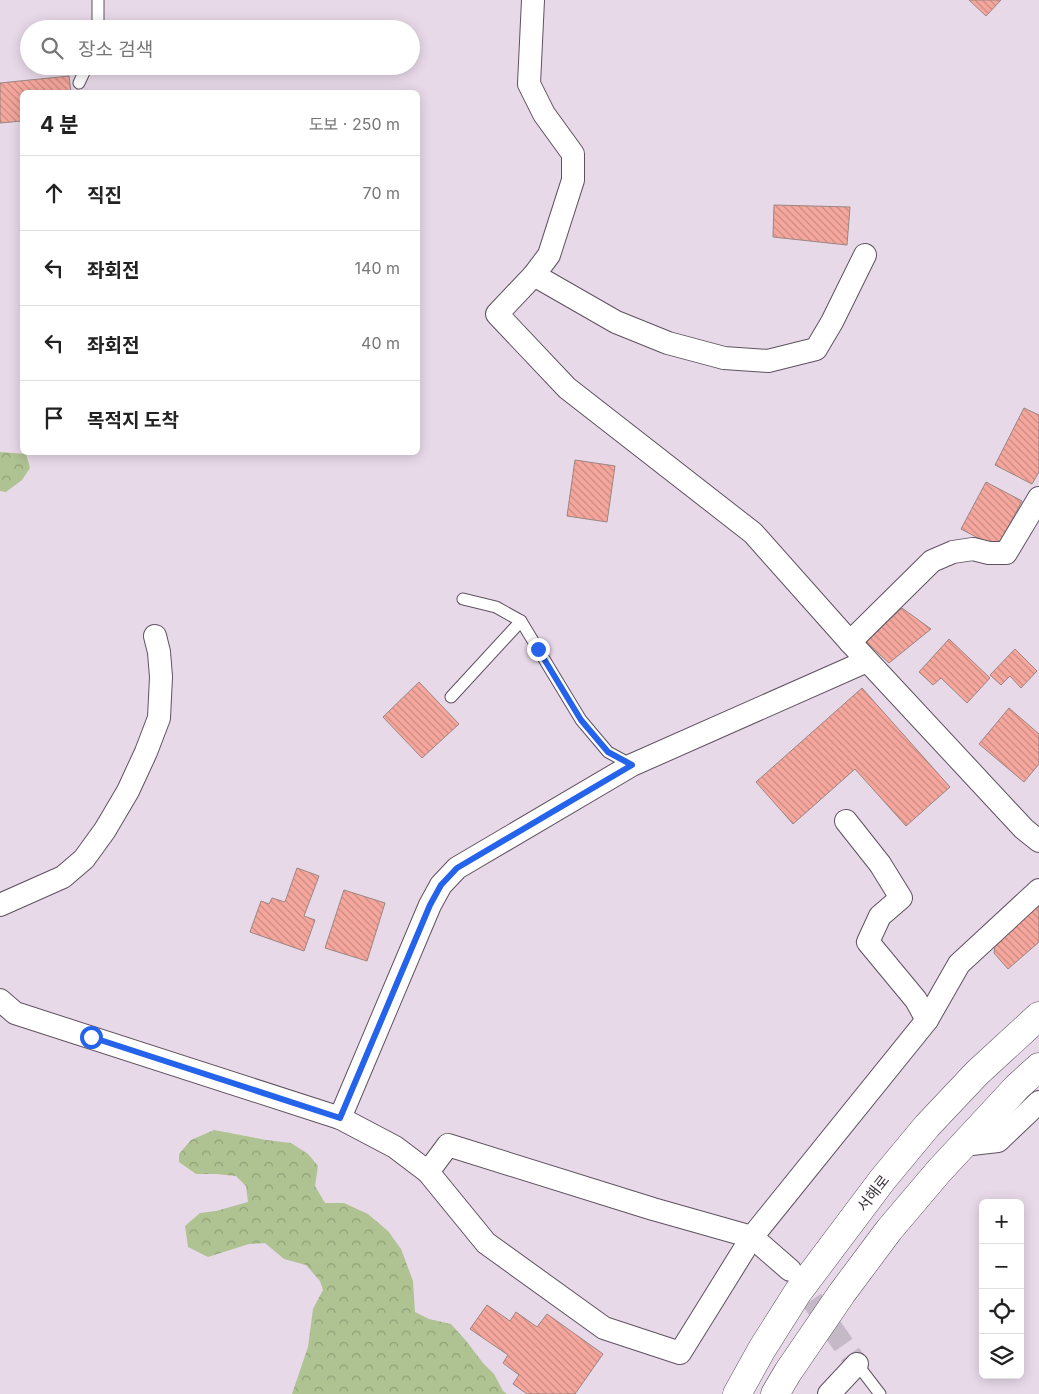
<!DOCTYPE html>
<html lang="ko">
<meta charset="utf-8">
<style>
body{margin:0;font-family:Inter,"Noto Sans KR",sans-serif;background:#f6f6f6;color:#222}
.controls{position:absolute;right:15px;bottom:15px;display:grid;overflow:hidden;border-radius:8px;box-shadow:0 2px 12px #0003}
.controls button{width:45px;height:45px;display:grid;place-items:center;padding:0;border:0;border-bottom:1px solid #e0e0e0;background:#fff;color:#222;font:25px sans-serif}
.stop{position:absolute;width:15px;height:15px;margin:-11px;border:4px solid #2563eb;border-radius:50%;background:#fff}
.stop.end{background:#2563eb;border-color:#fff;box-shadow:0 1px 5px #0008}
.list{margin:0;padding:0;list-style:none}
h2{display:flex;justify-content:space-between;align-items:center;height:65px;margin:0;padding:0 20px;font-size:21px}
h2 small{font-size:16px;font-weight:400;color:#767676}
.list li{display:grid;grid-template-columns:32px 1fr auto;gap:15px;align-items:center;box-sizing:border-box;height:75px;padding:0 20px;border-top:1px solid #e0e0e0}
.list b{display:block;font-size:19px;white-space:nowrap}
.list em{font-size:16px;font-style:normal;color:#767676}
.icon{flex:none;width:28px;height:28px;fill:none;stroke:currentColor;stroke-width:2;stroke-linecap:round;stroke-linejoin:round}
.map{position:relative;flex:none;width:1039px;height:1394px;overflow:hidden}
.search{position:absolute;background:#fff;box-shadow:0 2px 12px #0003;left:20px;top:20px;width:400px;height:55px;display:flex;align-items:center;gap:12px;box-sizing:border-box;padding:0 18px;border-radius:28px;color:#767676;font-size:19px}
.panel{position:absolute;background:#fff;box-shadow:0 2px 12px #0003;left:20px;top:90px;width:400px;height:365px;border-radius:8px}
.map>svg:first-child{display:block}
</style>
<div class="map">
<svg width="1039" height="1394" viewBox="0 0 1039 1394">
<defs>
<pattern id="forest-crowns" width="20" height="18" patternUnits="userSpaceOnUse" patternTransform="scale(1.25)"><rect width="20" height="18" fill="#afc291"/><path d="M2 6a3 3 0 1 1 6 0M12 15a3 3 0 1 1 6 0" fill="none" stroke="#909f78"/></pattern>
<pattern id="building-back-hatch" width="6" height="6" patternUnits="userSpaceOnUse" patternTransform="scale(1.25)"><rect width="6" height="6" fill="#f6a79d"/><path d="M-1 5l2 2M0 0l6 6M5-1l2 2" fill="none" stroke="#c98981"/></pattern>
</defs>
<rect width="100%" height="100%" fill="#e8d9e9"/>
<g fill="url(#forest-crowns)">
<path d="M0 452 26 454 30 468 22 480 6 492 0 491Z"/>
<path d="M214 1130 266 1140 291 1143 308 1154 318 1166 315 1186 325 1203H344L368 1214 388 1231 401 1249 413 1281 415 1312 429 1319 451 1324 467 1342 483 1363 494 1374 503 1391 507 1394H292L308 1347 313 1309 323 1290 320 1281 306 1265 284 1259 265 1243 249 1244 208 1257 188 1247 185 1226 200 1213 216 1211 248 1202 246 1186 236 1176 216 1174H196L179 1162V1154L191 1140Z"/>
</g>
<g fill="url(#building-back-hatch)" stroke="#9b8582">
<path d="M969 0H1001L986 16Z"/>
<path d="M69 76 71 92H22V121L0 123V83Z"/>
<path d="M774 205 850 207 847 245 773 237Z"/>
<path d="M1024 408 1039 415V472L1032 484 995 465Z"/>
<path d="M575 460 615 466 607 522 567 516Z"/>
<path d="M986 482 1022 501 997 548 961 529Z"/>
<path d="M902 608 931 629 889 663 866 642Z"/>
<path d="M949 639 990 678 967 703 941 678 933 685 919 672Z"/>
<path d="M1015 649 1037 671 1021 688 1010 676 1001 685 990 675Z"/>
<path d="M419 682 459 724 422 758 383 717Z"/>
<path d="M862 688 950 787 906 826 855 769 793 824 756 782Z"/>
<path d="M1009 708 1039 734V764L1024 782 979 744Z"/>
<path d="M297 868 319 876 304 916 315 920 304 951 250 932 261 901 269 904 272 898 285 902Z"/>
<path d="M344 890 385 903 367 961 325 948Z"/>
<path d="M1039 905V942L1008 969 994 953 995 944Z"/>
<path d="M487 1305 510 1321 516 1312 537 1327 547 1314 603 1354 575 1394H527L513 1384 519 1375 503 1363 508 1355 470 1329Z"/>
</g>
<g fill="none" stroke-linecap="round" stroke-linejoin="round">
<path stroke="#c6b9c7" stroke-width="22" stroke-dasharray="22 11" stroke-linecap="butt" d="M793 1273 857 1364"/>
<defs>
<g id="lane">
<path d="M98 29V0"/>
<path d="M79 83 87 66"/>
<path d="M463 599 496 607 521 621 581 720 608 752 632 765"/>
<path d="M451 697 521 621"/>
<path d="M857 1364 880 1394"/>
</g>
<g id="street">
<path d="M533 0 529 84 544 114 573 154V180L549 255 534 275 497 314 567 388 753 533 850 642 1024 829 1039 841"/>
<path d="M534 275 616 322 668 343 724 358 768 361 816 349 832 322 865 255"/>
<path d="M850 642 932 561 953 552 973 549 989 553H1006L1039 498"/>
<path d="M846 821 880 864 901 898 880 916 868 942 916 1000 927 1020"/>
<path d="M0 905 63 877 84 859 105 830 128 791 146 752 159 718 161 677 159 652 155 636"/>
<path d="M0 1000 15 1013 340 1118 395 1147 428 1172 486 1243 604 1328 680 1353 752 1237 927 1020 959 964 1039 890"/>
<path d="M340 1118 430 905 441 885 457 868 632 765 867 661"/>
<path d="M963 1145 998 1141 1039 1102"/>
<path d="M428 1172 448 1145 653 1209 752 1237 790 1270"/>
<path d="M829 1394 857 1364"/>
</g>
<g id="highway">
<path d="M737 1394 762 1349 798 1292 883 1179 927 1126 977 1073 1039 1016"/>
<path d="M775 1394 788 1372 842 1293 889 1230 939 1171 1017 1087 1039 1067"/>
</g>
</defs>
<use href="#lane" stroke="#5f5260" stroke-width="13"/>
<use href="#street" stroke="#5f5260" stroke-width="24"/>
<use href="#highway" stroke="#5f5260" stroke-width="29"/>
<use href="#lane" stroke="#fff" stroke-width="11"/>
<use href="#street" stroke="#fff" stroke-width="22"/>
<use href="#highway" stroke="#fff" stroke-width="28"/>
</g>
<g fill="none" stroke-linecap="round" stroke-linejoin="round">
<path stroke="#2563eb" stroke-width="6" d="M91 1037 340 1118 430 905 441 885 457 868 632 765 608 752 581 720 538 649"/>
</g>
<g text-anchor="middle" dominant-baseline="central" stroke-width="4.5" stroke-linejoin="round" paint-order="stroke">
<g font-size="15" fill="#3e383e" stroke="#fff">
<text transform="translate(873 1193) rotate(-52)">서해로</text>
</g>
</g>
</svg>
<div class="controls">
<button>+</button>
<button>−</button>
<button><svg class="icon" aria-label="locate" viewBox="0 0 24 24"><circle cx="12" cy="12" r="6"/><path d="M12 2v4M12 18v4M2 12h4M18 12h4"/></svg></button>
<button><svg class="icon" aria-label="layers" viewBox="0 0 24 24"><path d="M12 4l9 5-9 5-9-5zM3 14l9 5 9-5"/></svg></button>
</div>
<div class="stop" style="left:91px;top:1037px"></div>
<div class="stop end" style="left:538px;top:649px"></div>
<div class="search"><svg class="icon" aria-label="search" viewBox="0 0 24 24"><circle cx="10" cy="10" r="6"/><path d="M15 15l6 6"/></svg>장소 검색</div>
<section class="panel">
<h2>4 분<small>도보 · 250 m</small></h2>
<ul class="list">
<li><svg class="icon" aria-label="ahead" viewBox="0 0 24 24"><path d="M12 20V5M6 11l6-6 6 6"/></svg><div><b>직진</b></div><em>70 m</em></li>
<li><svg class="icon" aria-label="left" viewBox="0 0 24 24"><path d="M17 20v-9H6M10 6l-5 5 5 5"/></svg><div><b>좌회전</b></div><em>140 m</em></li>
<li><svg class="icon" aria-label="left" viewBox="0 0 24 24"><path d="M17 20v-9H6M10 6l-5 5 5 5"/></svg><div><b>좌회전</b></div><em>40 m</em></li>
<li><svg class="icon" aria-label="arrive" viewBox="0 0 24 24"><path d="M6 21V4h12l-3 4 3 4H6"/></svg><div><b>목적지 도착</b></div></li>
</ul>
</section>
</div>
